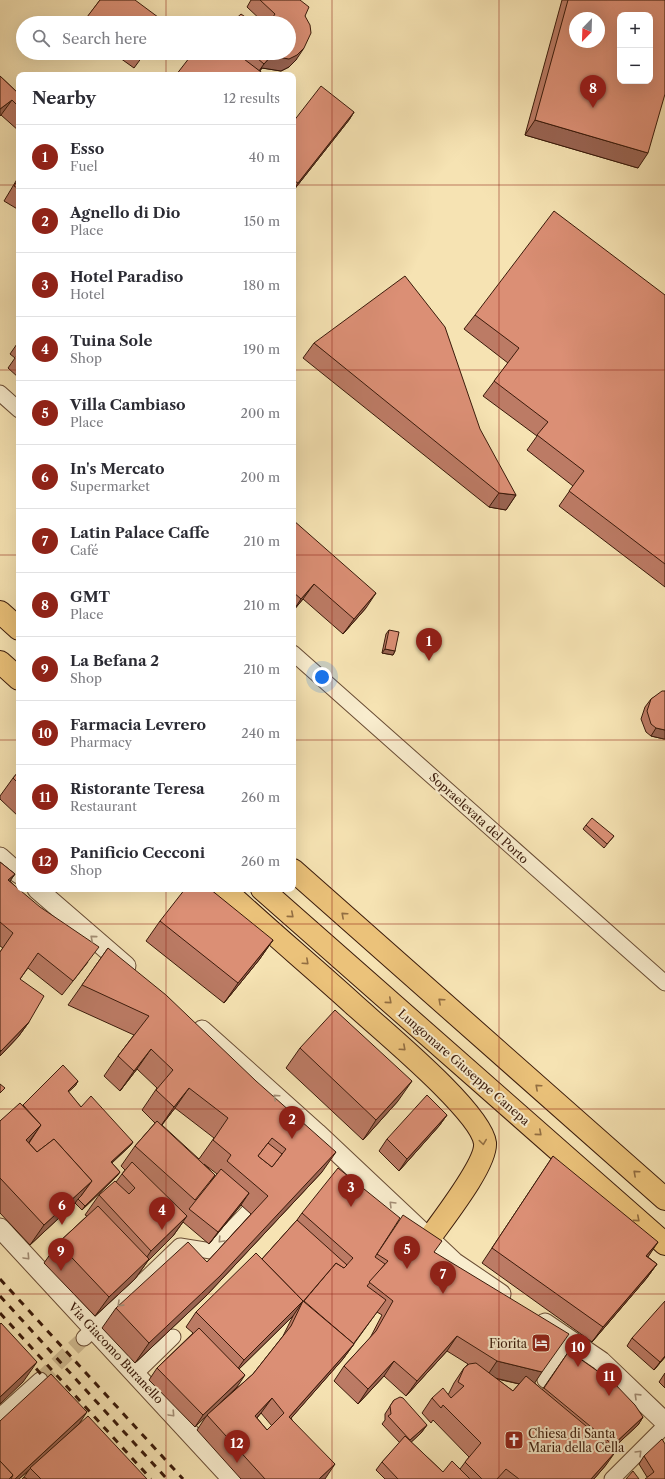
<!DOCTYPE html>
<meta charset="utf-8">
<style>
body{margin:0;font-family:"Libre Caslon Text",serif;background:#f7f7f7;color:#2b2b33}
.controls{position:absolute;right:12px;top:12px;display:grid;overflow:hidden;border-radius:8px;box-shadow:0 4px 16px #0002}
.controls button{width:36px;height:36px;display:grid;place-items:center;padding:0;border:0;border-bottom:1px solid #e1e1e2;background:#fff;color:#2b2b33;font:20px sans-serif}
.compass{position:absolute;left:569px;top:12px;width:36px;height:36px;border-radius:50%;background:#fff;box-shadow:0 4px 16px #0002;rotate:203deg}
.you{position:absolute;left:322px;top:677px;width:14px;height:14px;margin:-10px;border:3px solid #fff;border-radius:50%;background:#1a73e8;box-shadow:0 0 0 6px #1a73e833}
.badge{display:grid;place-items:center;width:26px;height:26px;border-radius:50%;background:#8f2418;color:#fff;font-size:13px;font-weight:700}
.pin{position:absolute;translate:-50% -33px;filter:drop-shadow(0 1px 2px #0008)}
.pin::after{content:'';position:absolute;top:21px;width:14px;height:12px;background:inherit;clip-path:polygon(0 0,100% 0,50% 100%)}
.list{margin:0;padding:0;list-style:none}
h2{display:flex;justify-content:space-between;align-items:center;height:52px;margin:0;padding:0 16px;font-size:17px}
h2 small{font-size:13px;font-weight:400;color:#7c7c81}
.list li{display:grid;grid-template-columns:26px 1fr auto;gap:12px;align-items:center;box-sizing:border-box;height:64px;padding:0 16px;border-top:1px solid #e1e1e2}
.list b{display:block;font-size:15px;white-space:nowrap}
.list p{margin:0;font-size:13px;white-space:nowrap;color:#7c7c81}
.list em{font-size:13px;font-style:normal;color:#7c7c81}
.icon{flex:none;width:22px;height:22px;fill:none;stroke:currentColor;stroke-width:2;stroke-linecap:round;stroke-linejoin:round}
.map{position:relative;flex:none;width:665px;height:1479px;overflow:hidden}
.search{position:absolute;background:#fff;box-shadow:0 4px 16px #0002;left:16px;top:16px;width:280px;height:44px;display:flex;align-items:center;gap:10px;box-sizing:border-box;padding:0 14px;border-radius:22px;color:#7c7c81;font-size:15px}
.panel{position:absolute;background:#fff;box-shadow:0 4px 16px #0002;left:16px;top:72px;width:280px;height:820px;border-radius:8px}
.map>svg:first-child{display:block}
</style>
<div class="map">
<svg width="665" height="1479" viewBox="0 0 665 1479">
<rect width="100%" height="100%" fill="#f6e3b3"/>
<filter id="stains"><feTurbulence type="fractalNoise" baseFrequency=".005" numOctaves="4"/><feColorMatrix values="0 0 0 0 .2 0 0 0 0 .09 0 0 0 0 .02 0 0 0 .5 -.17"/></filter>
<radialGradient id="worn" r=".72"><stop offset=".6" stop-color="#630" stop-opacity="0"/><stop offset="1" stop-color="#630" stop-opacity=".3"/></radialGradient>
<g fill="none" stroke-linecap="round" stroke-linejoin="round">
<path stroke="#d0bb91" stroke-width="15" stroke-dasharray="15 8" stroke-linecap="butt" d="M40 1380 84 1338"/>
<defs>
<g id="minor">
<path d="M0 393 19 410"/>
<path d="M293 653 665 983"/>
<path d="M84 1338 180 1246 211 1251 248 1212"/>
<path d="M135 1374 173 1337"/>
<path d="M545 1380 571 1340"/>
<path d="M0 1416 40 1380"/>
<path d="M612 1479 665 1426"/>
</g>
<g id="tertiary">
<path d="M0 857 19 874"/>
<path d="M37 889 126 966"/>
<path d="M202 1030 317 1133 454 1262 501 1294"/>
<path d="M0 1228 232 1479"/>
<path d="M545 1323 601 1361 665 1422"/>
</g>
<g id="trunk">
<path d="M0 612 19 629"/>
<path d="M0 662 19 679"/>
<path d="M293 870 665 1199"/>
<path d="M224 889C266 928 309 964 351 1002 378 1027 481 1111 485 1143 487 1164 442 1220 429 1239"/>
<path d="M262 889 665 1244"/>
</g>
</defs>
<use href="#minor" stroke="#694c34" stroke-width="17"/>
<use href="#tertiary" stroke="#694c34" stroke-width="21"/>
<use href="#trunk" stroke="#3a1a0a" stroke-width="24"/>
<use href="#minor" stroke="#f9edce" stroke-width="15"/>
<use href="#tertiary" stroke="#f9edce" stroke-width="19"/>
<use href="#trunk" stroke="#ebc27a" stroke-width="22"/>
<g stroke="#3a1a0a" stroke-width="3" stroke-dasharray="7 7" stroke-linecap="butt">
<path d="M0 1279 183 1479"/>
<path d="M0 1296 167 1479"/>
<path d="M0 1313 151 1479"/>
<path d="M27 1358 52 1387"/>
</g>
</g>
<g fill="#bc7b65" stroke="#3a1a0a" fill-rule="evenodd">
<path d="M100 0 166 23H83Z"/>
<path d="M251 0H300L305 16 296 60 289 67 281 71 262 68 260 71 193 53H289V23H264L247 7Z"/>
<path d="M562 0H665L638 168 525 135Z"/>
<path d="M113 53H145L134 68Z"/>
<path d="M0 76 19 94V131L1 115 0 116Z"/>
<path d="M354 112 349 120 293 191V122Z"/>
<path d="M19 176V210L4 201Z"/>
<path d="M665 295V587L559 506 573 486 527 450 537 436 483 396 508 363 464 329 475 315Z"/>
<path d="M19 341V378L8 368 15 358 10 354Z"/>
<path d="M314 343 516 495 506 510 489 507 303 358Z"/>
<path d="M293 520 366 608 343 634 303 599 293 611Z"/>
<path d="M389 630 395 651 393 655 382 653 386 634Z"/>
<path d="M665 691V739H664L651 736 646 732 641 719 645 707 651 699Z"/>
<path d="M19 771V817L0 799V796L13 778Z"/>
<path d="M586 825 614 836 604 848 583 829Z"/>
<path d="M0 862 15 874 10 881 88 962 62 995 28 968 20 979 29 1022 18 1037 0 1056V952L3 948 0 946Z"/>
<path d="M160 921 273 940 259 960 224 1003 146 941Z"/>
<path d="M108 948 322 1172 206 1296 135 1363 102 1328 116 1308 207 1262 251 1214 241 1205 209 1244 183 1222 173 1236 147 1262 135 1279 95 1316 44 1263 58 1243 87 1216 85 1215 99 1195 116 1182 125 1170 121 1166 135 1146 155 1123 142 1110 157 1088 137 1069 120 1091 104 1076 118 1056 134 1035 68 1005ZM175 1108 214 1138 199 1159 162 1125ZM204 1164 217 1174 210 1182 215 1175Z"/>
<path d="M300 1048 398 1101 363 1140 286 1068Z"/>
<path d="M78 1081 75 1086 68 1092 81 1107 133 1142 130 1146 112 1163 120 1172 117 1176 82 1210 75 1203 30 1245 0 1213V1121L23 1105Z"/>
<path d="M447 1115 439 1126 399 1171 379 1151 387 1139Z"/>
<path d="M553 1156 648 1257 657 1264 646 1279 592 1342 482 1263Z"/>
<path d="M302 1213 434 1252 535 1383 542 1390 569 1351 643 1417 638 1425 613 1448 606 1465 594 1479H385L376 1470 382 1462 400 1443 382 1424 385 1420V1414L394 1400 427 1425 421 1433 411 1442 443 1472 460 1469 469 1457 433 1420 431 1423 422 1413 432 1398 448 1395 454 1383 464 1368 468 1364 447 1351 406 1396 384 1376 358 1404 334 1381 344 1366 370 1338 382 1315 377 1312 343 1359 291 1418 325 1479H241L197 1430 207 1415 195 1427 149 1380 157 1368 193 1333 186 1327 196 1312 262 1259 297 1220ZM293 1316 283 1336 253 1374 209 1413 237 1387 239 1369ZM497 1379 519 1384 513 1391ZM261 1413 272 1426 267 1430 257 1418Z"/>
<path d="M632 1338 665 1357 654 1370 627 1346Z"/>
<path d="M665 1373V1388L659 1382Z"/>
<path d="M79 1424 147 1479H22L24 1477 29 1470 19 1479H0Z"/>
<path d="M644 1456 665 1479 647 1477 639 1464Z"/>
</g>
<g fill="#996452" stroke="#3a1a0a">
<path d="M304 48 296 60 289 67 281 71 262 68 256 75 264 64 271 56Z"/>
<path d="M12 100 1 115 0 116V109Z"/>
<path d="M354 112 349 120 293 191 298 183Z"/>
<path d="M535 120 648 153 638 168 525 135Z"/>
<path d="M499 493 516 495 506 510 489 507Z"/>
<path d="M314 584 303 599 293 611 301 599Z"/>
<path d="M376 593 366 608 343 634 354 619Z"/>
<path d="M385 649 395 651 393 655 382 653Z"/>
<path d="M656 728 665 730V739H664L651 736Z"/>
<path d="M15 874 4 889 8 880Z"/>
<path d="M273 940 259 960 224 1003 238 983Z"/>
<path d="M29 1022 18 1037 0 1056V1052L1 1051Z"/>
<path d="M151 1049 137 1069 120 1091 134 1071Z"/>
<path d="M78 1081 75 1086 65 1095 68 1091Z"/>
<path d="M412 1081 398 1101 363 1140 376 1120Z"/>
<path d="M189 1088 175 1108 160 1127 174 1107Z"/>
<path d="M447 1115 439 1126 399 1171 407 1159Z"/>
<path d="M41 1125 27 1145 26 1140Z"/>
<path d="M133 1142 130 1146 108 1166 111 1162Z"/>
<path d="M336 1152 322 1172 206 1296 135 1363 149 1343Z"/>
<path d="M120 1172 117 1176 82 1210 85 1206Z"/>
<path d="M92 1181 79 1199H78L75 1203 30 1245 44 1225Z"/>
<path d="M249 1193 241 1205 209 1244 218 1232Z"/>
<path d="M187 1216 173 1236 147 1262 135 1279 95 1316 109 1297 140 1267 151 1251Z"/>
<path d="M658 1242 648 1257 646 1256Z"/>
<path d="M657 1264 646 1279 592 1342 603 1327Z"/>
<path d="M303 1301 293 1316 234 1374 244 1360Z"/>
<path d="M457 1336 447 1351 406 1396 417 1381Z"/>
<path d="M354 1344 343 1359 279 1432 289 1417Z"/>
<path d="M665 1356V1357L654 1370 660 1362Z"/>
<path d="M394 1361 384 1376 358 1404 368 1389Z"/>
<path d="M497 1361 542 1372 532 1387 487 1376Z"/>
<path d="M37 1362 23 1382 0 1404V1397Z"/>
<path d="M245 1375 237 1387 195 1427 203 1415Z"/>
<path d="M272 1398 261 1413 245 1431 255 1416Z"/>
<path d="M87 1412 79 1424 19 1479H15Z"/>
<path d="M643 1417 638 1425 608 1453 613 1445Z"/>
<path d="M427 1425 421 1433 405 1448 410 1440Z"/>
<path d="M616 1451 606 1465 594 1479H591Z"/>
<path d="M335 1464 325 1479H319Z"/>
</g>
<g fill="#db8f75" stroke="#3a1a0a" fill-rule="evenodd">
<path d="M100 0H135L166 23H96L87 17Z"/>
<path d="M260 0H300L309 7 305 16 310 25 311 33 304 48 297 55 289 59 271 56 264 64 251 53H289V23H269L275 14Z"/>
<path d="M568 0H665V94L648 153 535 120ZM620 15H650V81H620ZM575 18H599V42H575Z"/>
<path d="M241 14 254 23H231Z"/>
<path d="M137 53H144L142 56Z"/>
<path d="M193 53H236L265 75H176Z"/>
<path d="M0 76 19 94V107L12 100 0 109Z"/>
<path d="M321 86 354 112 298 183 293 180V122Z"/>
<path d="M19 178V189L14 186Z"/>
<path d="M554 211 665 295V564L569 491 584 471 537 435 548 422 494 381 519 348 475 315Z"/>
<path d="M405 276 445 327 480 429 516 495 499 493 314 343Z"/>
<path d="M19 352V359L16 357Z"/>
<path d="M293 520 376 593 354 619 314 584 301 599 293 592Z"/>
<path d="M389 630 399 632 395 651 385 649Z"/>
<path d="M662 691H665V730L656 728 651 724 647 711 651 699Z"/>
<path d="M19 771V784L13 778Z"/>
<path d="M592 818 614 836 607 844 586 825Z"/>
<path d="M0 862 15 874 8 880 40 907 99 947 73 981 38 953 20 979 44 996 29 1022 1 1051 0 1050V952L13 933 0 922Z"/>
<path d="M185 889H210L273 940 238 983 160 921Z"/>
<path d="M108 948 166 995 256 1081 336 1152 220 1276 149 1343 116 1308 188 1242 207 1262 268 1196 227 1161 231 1155 213 1140 228 1118 189 1088 174 1107 156 1090 173 1070 151 1049 134 1071 118 1056 149 1016 82 985ZM272 1138 286 1149 272 1167 258 1156Z"/>
<path d="M335 1010 412 1081 376 1120 300 1048Z"/>
<path d="M63 1065 78 1081 68 1091 81 1107 91 1096 133 1142 111 1162 120 1172 85 1206 78 1199 81 1196 92 1181 54 1139 37 1152 29 1143 41 1125 23 1105Z"/>
<path d="M0 1084 5 1088 0 1093Z"/>
<path d="M427 1095 447 1115 407 1159 387 1139Z"/>
<path d="M20 1103 41 1125 26 1140 37 1152 54 1139 92 1181 44 1225 0 1178V1121Z"/>
<path d="M157 1121 215 1175 195 1200 135 1146Z"/>
<path d="M268 1143 282 1154 272 1167 258 1156Z"/>
<path d="M553 1156 658 1242 646 1256 657 1264 603 1327 492 1248Z"/>
<path d="M132 1162 187 1216 151 1251 99 1195 115 1181 129 1194 135 1188 122 1174Z"/>
<path d="M338 1168 400 1218 375 1257 385 1264 367 1286 386 1300 351 1347 354 1344 304 1301 336 1263 344 1268 353 1258 302 1213Z"/>
<path d="M221 1169 249 1193 218 1232 189 1209Z"/>
<path d="M98 1206 149 1259 109 1297 58 1243Z"/>
<path d="M403 1215 442 1241 434 1252 569 1334 542 1372 497 1361 457 1336 417 1381 394 1361 368 1389 344 1366 376 1331 393 1301 369 1282 388 1261 377 1254Z"/>
<path d="M297 1220 347 1265 344 1268 336 1263 301 1304 303 1301 262 1259Z"/>
<path d="M256 1253 303 1301 244 1360 196 1312Z"/>
<path d="M303 1301 354 1344 289 1417 335 1464 319 1479H265L207 1415 253 1374 291 1326ZM272 1398 284 1413 267 1430 255 1416Z"/>
<path d="M665 1301V1356L660 1362 632 1338Z"/>
<path d="M1 1323 37 1362 0 1397V1324Z"/>
<path d="M199 1328 245 1375 203 1415 157 1368Z"/>
<path d="M569 1351 613 1382 635 1405 643 1417 613 1445 544 1388Z"/>
<path d="M476 1363 513 1391 526 1376 616 1451 591 1479H519L506 1469 497 1479H482L465 1462 481 1443 443 1405 441 1408 432 1398 443 1388 451 1398 464 1386 458 1382 464 1368 469 1364Z"/>
<path d="M51 1374 87 1412 15 1479H11L13 1475 0 1461V1421Z"/>
<path d="M400 1397 403 1398 427 1425 410 1440 388 1416 391 1414 390 1406 394 1400Z"/>
<path d="M88 1416 147 1479H41L30 1468Z"/>
<path d="M405 1436 443 1472 452 1461 470 1479H398L382 1462Z"/>
<path d="M662 1439 665 1444V1479H645L654 1472 644 1456Z"/>
<path d="M0 1461 13 1475 9 1479H0Z"/>
<path d="M633 1471 639 1479H626Z"/>
<path d="M24 1477 27 1479H22Z"/>
</g>
<defs><path id="oneway-chevron" d="M-2-3.5L2.5 0L-2 3.5" fill="none" stroke-width="1.6" stroke-linecap="round" stroke-linejoin="round"/></defs>
<g stroke="#926e42">
<use href="#oneway-chevron" transform="translate(291 915) rotate(41)"/>
<use href="#oneway-chevron" transform="translate(344 915) rotate(-138)"/>
<use href="#oneway-chevron" transform="translate(306 962) rotate(42)"/>
<use href="#oneway-chevron" transform="translate(389 1001) rotate(41)"/>
<use href="#oneway-chevron" transform="translate(441 1001) rotate(-138)"/>
<use href="#oneway-chevron" transform="translate(403 1048) rotate(42)"/>
<use href="#oneway-chevron" transform="translate(538 1087) rotate(-138)"/>
<use href="#oneway-chevron" transform="translate(539 1133) rotate(41)"/>
<use href="#oneway-chevron" transform="translate(483 1142) rotate(82)"/>
<use href="#oneway-chevron" transform="translate(636 1173) rotate(-138)"/>
<use href="#oneway-chevron" transform="translate(637 1219) rotate(41)"/>
</g>
<g stroke="#a38e76">
<use href="#oneway-chevron" transform="translate(93 938) rotate(-139)"/>
<use href="#oneway-chevron" transform="translate(276 1097) rotate(-138)"/>
<use href="#oneway-chevron" transform="translate(392 1204) rotate(-135)"/>
<use href="#oneway-chevron" transform="translate(221 1240) rotate(133)"/>
<use href="#oneway-chevron" transform="translate(27 1257) rotate(47)"/>
<use href="#oneway-chevron" transform="translate(120 1304) rotate(136)"/>
<use href="#oneway-chevron" transform="translate(637 1396) rotate(-136)"/>
<use href="#oneway-chevron" transform="translate(172 1414) rotate(47)"/>
<use href="#oneway-chevron" transform="translate(639 1453) rotate(-45)"/>
</g>
<path fill="none" stroke="#8f2418" stroke-width="1" stroke-opacity="0.55" d="M166 0V23M332 0V1479M499 0V1479M166 53V75M0 185H19M293 185H665M0 370H19M293 370H665M0 555H19M293 555H665M0 740H19M293 740H665M166 889V1479M0 924H665M0 1109H665M0 1294H665"/>
<defs>
<symbol id="hotel-square" viewBox="-11 -11 22 22"><rect x="-9" y="-9" width="18" height="18" rx="4" fill="#8f2418" stroke="#f9edce"/><path d="M-6-4.5h1.5V1H6V5H4.5V3h-9V5H-6ZM-4 0a1.8 1.8 0 1 1 3.6 0ZM.5 0V-2.5h3Q6-2.5 6 0Z" fill="#fff"/></symbol>
<symbol id="church-square" viewBox="-11 -11 22 22"><rect x="-9" y="-9" width="18" height="18" rx="4" fill="#8f2418" stroke="#f9edce"/><path d="M-1.2-6h2.4v3.5h3.3v2.4h-3.3V6h-2.4V-.1h-3.3v-2.4h3.3Z" fill="#fff"/></symbol>
</defs>
<g fill-rule="evenodd">
<use href="#hotel-square" x="530" y="1332" width="22" height="22"/>
<use href="#church-square" x="503" y="1429" width="22" height="22"/>
</g>
<g text-anchor="middle" dominant-baseline="central" stroke-width="4" stroke-linejoin="round" paint-order="stroke">
<g font-size="12" fill="#3a1a0a" stroke="#f9edce">
<text transform="translate(479 818) rotate(42)">Sopraelevata del Porto</text>
<text transform="translate(464 1067) rotate(41)">Lungomare Giuseppe Canepa</text>
<text transform="translate(116 1353) rotate(47)">Via Giacomo Buranello</text>
</g>
<g font-size="12" fill="#3a1a0a" stroke="#f9edce" text-anchor="end">
<text x="527" y="1343">Fiorita</text>
<text x="528" y="1433" text-anchor="start">Chiesa di Santa<tspan x="528" dy="14">Maria della Cella</tspan></text>
</g>
</g>
<rect width="100%" height="100%" filter="url(#stains)"/>
<rect width="100%" height="100%" fill="url(#worn)"/>
</svg>
<div class="controls">
<button>+</button>
<button>−</button>
</div>
<svg class="compass" viewBox="-18 -18 36 36"><path d="M0-13l5 13h-10z" fill="#e53935"/><path d="M0 13l5-13h-10z" fill="#7c7c81"/></svg>
<div class="you"></div>
<div class="pin badge" style="left:429px;top:661px">1</div>
<div class="pin badge" style="left:292px;top:1139px">2</div>
<div class="pin badge" style="left:351px;top:1207px">3</div>
<div class="pin badge" style="left:162px;top:1230px">4</div>
<div class="pin badge" style="left:407px;top:1269px">5</div>
<div class="pin badge" style="left:62px;top:1225px">6</div>
<div class="pin badge" style="left:443px;top:1294px">7</div>
<div class="pin badge" style="left:593px;top:108px">8</div>
<div class="pin badge" style="left:61px;top:1271px">9</div>
<div class="pin badge" style="left:578px;top:1367px">10</div>
<div class="pin badge" style="left:609px;top:1396px">11</div>
<div class="pin badge" style="left:237px;top:1463px">12</div>
<div class="search"><svg class="icon" aria-label="search" viewBox="0 0 24 24"><circle cx="10" cy="10" r="6"/><path d="M15 15l6 6"/></svg>Search here</div>
<section class="panel">
<h2>Nearby<small>12 results</small></h2>
<ul class="list">
<li><span class="badge">1</span><div><b>Esso</b><p>Fuel</p></div><em>40 m</em></li>
<li><span class="badge">2</span><div><b>Agnello di Dio</b><p>Place</p></div><em>150 m</em></li>
<li><span class="badge">3</span><div><b>Hotel Paradiso</b><p>Hotel</p></div><em>180 m</em></li>
<li><span class="badge">4</span><div><b>Tuina Sole</b><p>Shop</p></div><em>190 m</em></li>
<li><span class="badge">5</span><div><b>Villa Cambiaso</b><p>Place</p></div><em>200 m</em></li>
<li><span class="badge">6</span><div><b>In's Mercato</b><p>Supermarket</p></div><em>200 m</em></li>
<li><span class="badge">7</span><div><b>Latin Palace Caffe</b><p>Café</p></div><em>210 m</em></li>
<li><span class="badge">8</span><div><b>GMT</b><p>Place</p></div><em>210 m</em></li>
<li><span class="badge">9</span><div><b>La Befana 2</b><p>Shop</p></div><em>210 m</em></li>
<li><span class="badge">10</span><div><b>Farmacia Levrero</b><p>Pharmacy</p></div><em>240 m</em></li>
<li><span class="badge">11</span><div><b>Ristorante Teresa</b><p>Restaurant</p></div><em>260 m</em></li>
<li><span class="badge">12</span><div><b>Panificio Cecconi</b><p>Shop</p></div><em>260 m</em></li>
</ul>
</section>
</div>
